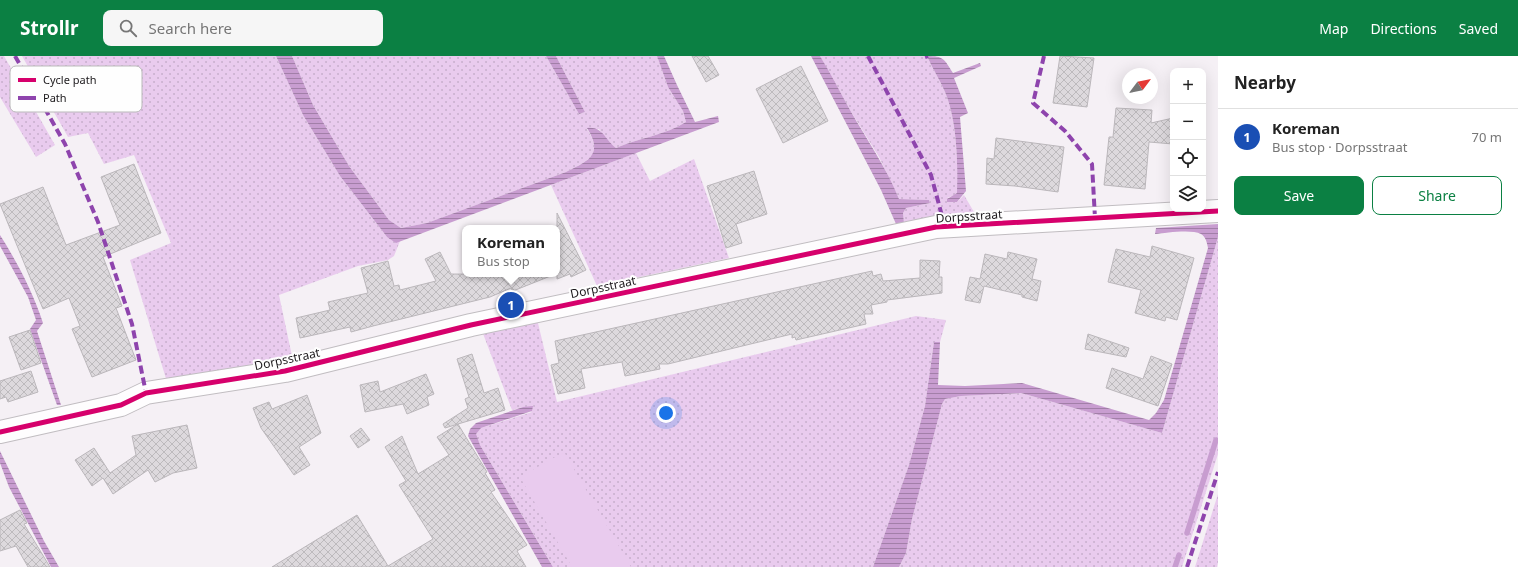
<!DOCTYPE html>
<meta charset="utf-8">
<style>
body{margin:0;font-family:"Noto Sans",sans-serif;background:#f6f6f6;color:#222}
.controls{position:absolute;right:12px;top:12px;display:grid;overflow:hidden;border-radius:8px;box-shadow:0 4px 16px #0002}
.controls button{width:36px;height:36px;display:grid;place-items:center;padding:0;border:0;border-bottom:1px solid #e0e0e0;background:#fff;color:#222;font:20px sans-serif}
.compass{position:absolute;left:1122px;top:12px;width:36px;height:36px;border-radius:50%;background:#fff;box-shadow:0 4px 16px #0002;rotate:58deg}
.you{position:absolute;left:666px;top:357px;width:14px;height:14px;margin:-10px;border:3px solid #fff;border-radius:50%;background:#1a73e8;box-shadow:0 0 0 6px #1a73e833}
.badge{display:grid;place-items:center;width:26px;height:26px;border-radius:50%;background:#0b8043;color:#fff;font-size:13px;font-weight:700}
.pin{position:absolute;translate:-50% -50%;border:2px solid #fff;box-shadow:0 1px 4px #0006}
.popup{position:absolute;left:462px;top:169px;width:98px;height:52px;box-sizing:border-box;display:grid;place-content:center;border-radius:8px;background:#fff;filter:drop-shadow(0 1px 3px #0005);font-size:13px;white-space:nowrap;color:#767676}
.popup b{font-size:15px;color:#222}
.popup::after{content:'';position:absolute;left:50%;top:100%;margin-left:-8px;border:8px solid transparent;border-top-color:#fff}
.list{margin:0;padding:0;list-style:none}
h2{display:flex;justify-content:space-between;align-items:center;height:52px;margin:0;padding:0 16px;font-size:17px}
h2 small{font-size:13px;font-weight:400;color:#767676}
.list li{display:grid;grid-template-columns:26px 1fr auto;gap:12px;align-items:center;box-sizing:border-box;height:56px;padding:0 16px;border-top:1px solid #e0e0e0}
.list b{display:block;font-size:15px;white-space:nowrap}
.list p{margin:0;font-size:13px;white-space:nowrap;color:#767676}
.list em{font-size:13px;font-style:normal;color:#767676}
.actions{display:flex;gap:8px;padding:12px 16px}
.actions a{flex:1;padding:9px 0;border:1px solid #0b8043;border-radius:8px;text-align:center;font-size:14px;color:#0b8043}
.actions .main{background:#0b8043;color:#fff}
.icon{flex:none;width:22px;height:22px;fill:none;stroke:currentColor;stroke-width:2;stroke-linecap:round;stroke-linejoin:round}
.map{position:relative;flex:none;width:1218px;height:511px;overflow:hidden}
header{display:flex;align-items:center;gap:24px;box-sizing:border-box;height:56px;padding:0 20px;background:#0b8043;color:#fff}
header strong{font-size:19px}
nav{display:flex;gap:22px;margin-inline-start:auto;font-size:14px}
.search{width:280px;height:36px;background:#f6f6f6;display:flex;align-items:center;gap:10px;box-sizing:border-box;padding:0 14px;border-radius:8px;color:#767676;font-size:15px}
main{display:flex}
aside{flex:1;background:#fff}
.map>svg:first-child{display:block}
</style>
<header>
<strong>Strollr</strong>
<div class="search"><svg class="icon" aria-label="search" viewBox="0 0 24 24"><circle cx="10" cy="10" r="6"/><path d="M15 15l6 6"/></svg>Search here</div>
<nav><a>Map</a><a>Directions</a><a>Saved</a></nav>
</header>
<main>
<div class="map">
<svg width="1218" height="511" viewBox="0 0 1218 511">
<defs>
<pattern id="grass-dots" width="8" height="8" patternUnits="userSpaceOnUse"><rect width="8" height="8" fill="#e9cbee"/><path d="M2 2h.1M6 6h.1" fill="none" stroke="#c7aecc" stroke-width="1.8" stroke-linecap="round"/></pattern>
<pattern id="water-rules" width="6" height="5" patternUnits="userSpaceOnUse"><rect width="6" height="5" fill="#c89dd0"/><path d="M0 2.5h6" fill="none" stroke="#a27fa8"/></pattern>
<pattern id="building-cross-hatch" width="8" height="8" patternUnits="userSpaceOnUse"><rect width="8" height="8" fill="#ddd9dd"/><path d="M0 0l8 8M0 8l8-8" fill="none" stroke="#bdbabd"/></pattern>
</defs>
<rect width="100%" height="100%" fill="#f5f0f5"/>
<g fill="url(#grass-dots)">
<path d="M0 0H4L55 89 36 101 0 41Z"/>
<path d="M22 0H276L303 59 340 120 387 181 400 185 394 200 388 204 358 210 279 239 292 300 167 326 130 204 171 187 134 99 104 108 88 77 68 81Z"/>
<path d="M292 0H546L579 58 585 56 556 0H657L668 31 683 55 686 66C665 79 639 82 616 92L608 87 599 73H587C604 99 588 105 566 116L427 167 401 172 389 164 349 110 313 49Z"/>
<path d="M820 0H927C932 12 940 24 945 36 957 64 958 108 957 138L947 142 957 146 964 139 974 156 946 159 904 167 903 157 906 152 930 147 929 144 899 143 879 101 850 54Z"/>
<path d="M636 97 650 125 694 103 729 202 597 230 551 129Z"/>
<path d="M1218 181V398L1182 511H899L906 497 912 463 942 348 945 343 961 340 1021 337 1162 377Z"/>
<path d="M916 260 946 264 940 286H934L925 350 909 409 873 511H553L480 389 475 378 481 372 532 356 523 351 512 354 482 275 537 263 557 346Z"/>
<path d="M1218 438V506L1217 511H1195Z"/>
</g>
<path fill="#e9cbee" d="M564 396 631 511H572L520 421Z"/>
<g fill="url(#water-rules)">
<path d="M276 0H292L313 49 349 110 389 164 401 172 427 167 566 116C588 105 604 99 587 72 603 70 605 84 616 92 639 82 665 79 686 66L683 55 668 31 657 0H664L677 29 695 66 718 60 719 66 396 187 387 181 340 120 303 59Z"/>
<path d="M546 0H556L585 56 579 58Z"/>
<path d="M811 0H820C831 18 840 36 850 54 867 84 886 111 899 143L929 144 930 147 906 152 903 157 904 167 896 168 881 134Z"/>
<path d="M927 0C944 0 944 3 953 17L980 7 981 10 954 22 968 57 960 61 966 135 957 146H947V143L957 137C958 108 957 64 945 36 940 24 932 12 927 0Z"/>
<path d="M1218 168V181L1162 377 1021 337 961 340 945 343 942 348 912 463 906 497 899 511H873L909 409 925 350 934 286H940L938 329 965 330 1022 327 1149 364 1156 357 1164 344 1208 192C1207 187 1206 181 1201 178 1191 173 1166 177 1155 178L1156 172Z"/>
<path d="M0 179C17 206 33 236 43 267L37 275 61 349H57L30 273 36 264 28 241 0 190Z"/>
<path d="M533 350 532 355 481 372 476 378 480 389 553 511H542L468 380 470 373 476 367 523 351Z"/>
<path d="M0 395 44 485 59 511H51L9 431 0 407Z"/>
</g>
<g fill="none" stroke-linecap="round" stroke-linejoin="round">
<g stroke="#c89dd0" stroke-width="5.5">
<path d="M1187 477 1216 384"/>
<path d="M1175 511 1179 499"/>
</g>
</g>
<g fill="url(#building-cross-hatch)" stroke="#bbb7bb">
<path d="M692 0H708L719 19 706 26Z"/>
<path d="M1060 0 1094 2 1087 51 1053 47Z"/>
<path d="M801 10 828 65 783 87 756 33Z"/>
<path d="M1116 52 1152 54 1151 67 1173 62V88L1149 86 1145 133 1104 129 1109 81H1113Z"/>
<path d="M996 82 1064 91 1058 136 1015 130 986 128 987 102 994 103Z"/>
<path d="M134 108 161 177 103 201 122 250 116 252 136 304 92 321 72 273 80 270 69 242 43 253 0 148 43 131 66 189 120 169 101 121Z"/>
<path d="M754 115 767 158 736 168 742 187 726 192 707 130Z"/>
<path d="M557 157 586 214 571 221 570 218 557 223Z"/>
<path d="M1152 190 1194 202 1177 264 1166 261 1165 265 1135 257 1141 234 1108 226 1116 193 1150 201Z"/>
<path d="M440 196 451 218 553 219 513 235 511 232 490 241 373 270 351 276 350 271 300 282 296 262 330 254 328 246 368 237 361 212 388 205 394 230 399 229 400 234 436 225 425 203Z"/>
<path d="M1008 196 1037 203 1032 223 1041 225 1037 245 1022 241V239L984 230 980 247 965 244 970 221 980 223 985 198 1007 203Z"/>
<path d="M920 204 940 205 939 221H942V237L887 244V246L871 249 873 258H864L866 268 796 284 795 281 792 282V278L668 308H659L660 313 625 320 622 306 581 313 585 332 558 338 551 309 559 307 555 285 872 215 873 220 881 218 883 225 920 222Z"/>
<path d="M30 274 41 307 21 314 9 281Z"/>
<path d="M1088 278 1129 292 1126 301 1085 293Z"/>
<path d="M472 298 484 337 498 332 505 354 458 368 487 416 485 417 495 434 491 436 527 489 517 495 526 511H272L357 459 388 510 433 483 399 429 406 425 385 391 402 380 418 418 449 399 437 381 458 368 445 372 443 368 468 352 465 343 469 341 457 303Z"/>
<path d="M1151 300 1172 308 1158 350 1106 332 1112 312 1143 323Z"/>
<path d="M31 315 38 336 8 346 6 341 0 343V325Z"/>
<path d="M426 318 434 338 427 341 429 349 407 358 403 348 365 356 360 329 378 325 380 336Z"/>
<path d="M307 339 321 377 299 391 310 409 294 419 261 372 253 352 269 346 272 353Z"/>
<path d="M187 369 197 412 173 417 155 426 148 414 113 438 103 422 92 430 75 404 94 392 110 417 136 399 132 380Z"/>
<path d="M361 372 370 384 358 392 350 380Z"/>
<path d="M20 454 27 467 24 468 50 511H28L16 490 0 495V464Z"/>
</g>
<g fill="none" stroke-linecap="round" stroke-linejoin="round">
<defs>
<path id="tertiary" d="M0 376 121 349 146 337 285 315 471 269 936 171 1218 155"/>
</defs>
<use href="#tertiary" stroke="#c1bdc1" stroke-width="24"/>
<use href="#tertiary" stroke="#fefdfe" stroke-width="22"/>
<g stroke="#8e44ad" stroke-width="4" stroke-dasharray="8 4" stroke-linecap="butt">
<path d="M15 0 65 88 98 166 132 268 146 337"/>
<path d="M868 0 931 119 945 171"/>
<path d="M1044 0 1033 47 1065 75 1092 108 1095 162"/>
<path d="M925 1 928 0"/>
<path d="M1187 511 1218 416"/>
</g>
<defs>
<path id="cycleway" d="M0 376 121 349 146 337 285 315 471 269 936 171 1218 155"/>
</defs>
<use href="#cycleway" stroke="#fefefe" stroke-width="8"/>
<use href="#cycleway" stroke="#d6006c" stroke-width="5"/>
</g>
<g text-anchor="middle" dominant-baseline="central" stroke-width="4" stroke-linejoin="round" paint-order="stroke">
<g font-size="12" fill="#1c191c" stroke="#fefefe">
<text transform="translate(969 160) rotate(-4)">Dorpsstraat</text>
<text transform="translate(603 231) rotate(-12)">Dorpsstraat</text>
<text transform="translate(287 303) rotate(-12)">Dorpsstraat</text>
</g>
</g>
<rect x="10" y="10" width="132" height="46" rx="6" fill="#fefefe" stroke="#bab9ba" stroke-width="1"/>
<rect x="18" y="22" width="18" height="4" fill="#d6006c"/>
<rect x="18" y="40" width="18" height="4" fill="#8e44ad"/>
<g font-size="11" fill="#1c191c">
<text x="43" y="28">Cycle path</text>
<text x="43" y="46">Path</text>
</g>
</svg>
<div class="controls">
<button>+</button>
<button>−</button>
<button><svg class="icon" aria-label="locate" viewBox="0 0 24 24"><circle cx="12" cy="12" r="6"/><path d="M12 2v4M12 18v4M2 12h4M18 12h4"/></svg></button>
<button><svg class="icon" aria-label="layers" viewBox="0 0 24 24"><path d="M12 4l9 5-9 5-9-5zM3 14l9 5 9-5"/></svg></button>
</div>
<svg class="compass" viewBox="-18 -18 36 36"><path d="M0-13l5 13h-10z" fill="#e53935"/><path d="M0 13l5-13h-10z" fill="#767676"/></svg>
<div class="you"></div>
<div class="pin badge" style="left:511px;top:249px;background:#1a4fb4">1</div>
<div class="popup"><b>Koreman</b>Bus stop</div>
</div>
<aside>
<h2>Nearby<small></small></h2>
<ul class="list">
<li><span class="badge" style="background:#1a4fb4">1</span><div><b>Koreman</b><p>Bus stop · Dorpsstraat</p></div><em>70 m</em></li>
</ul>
<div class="actions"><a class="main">Save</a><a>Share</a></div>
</aside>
</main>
